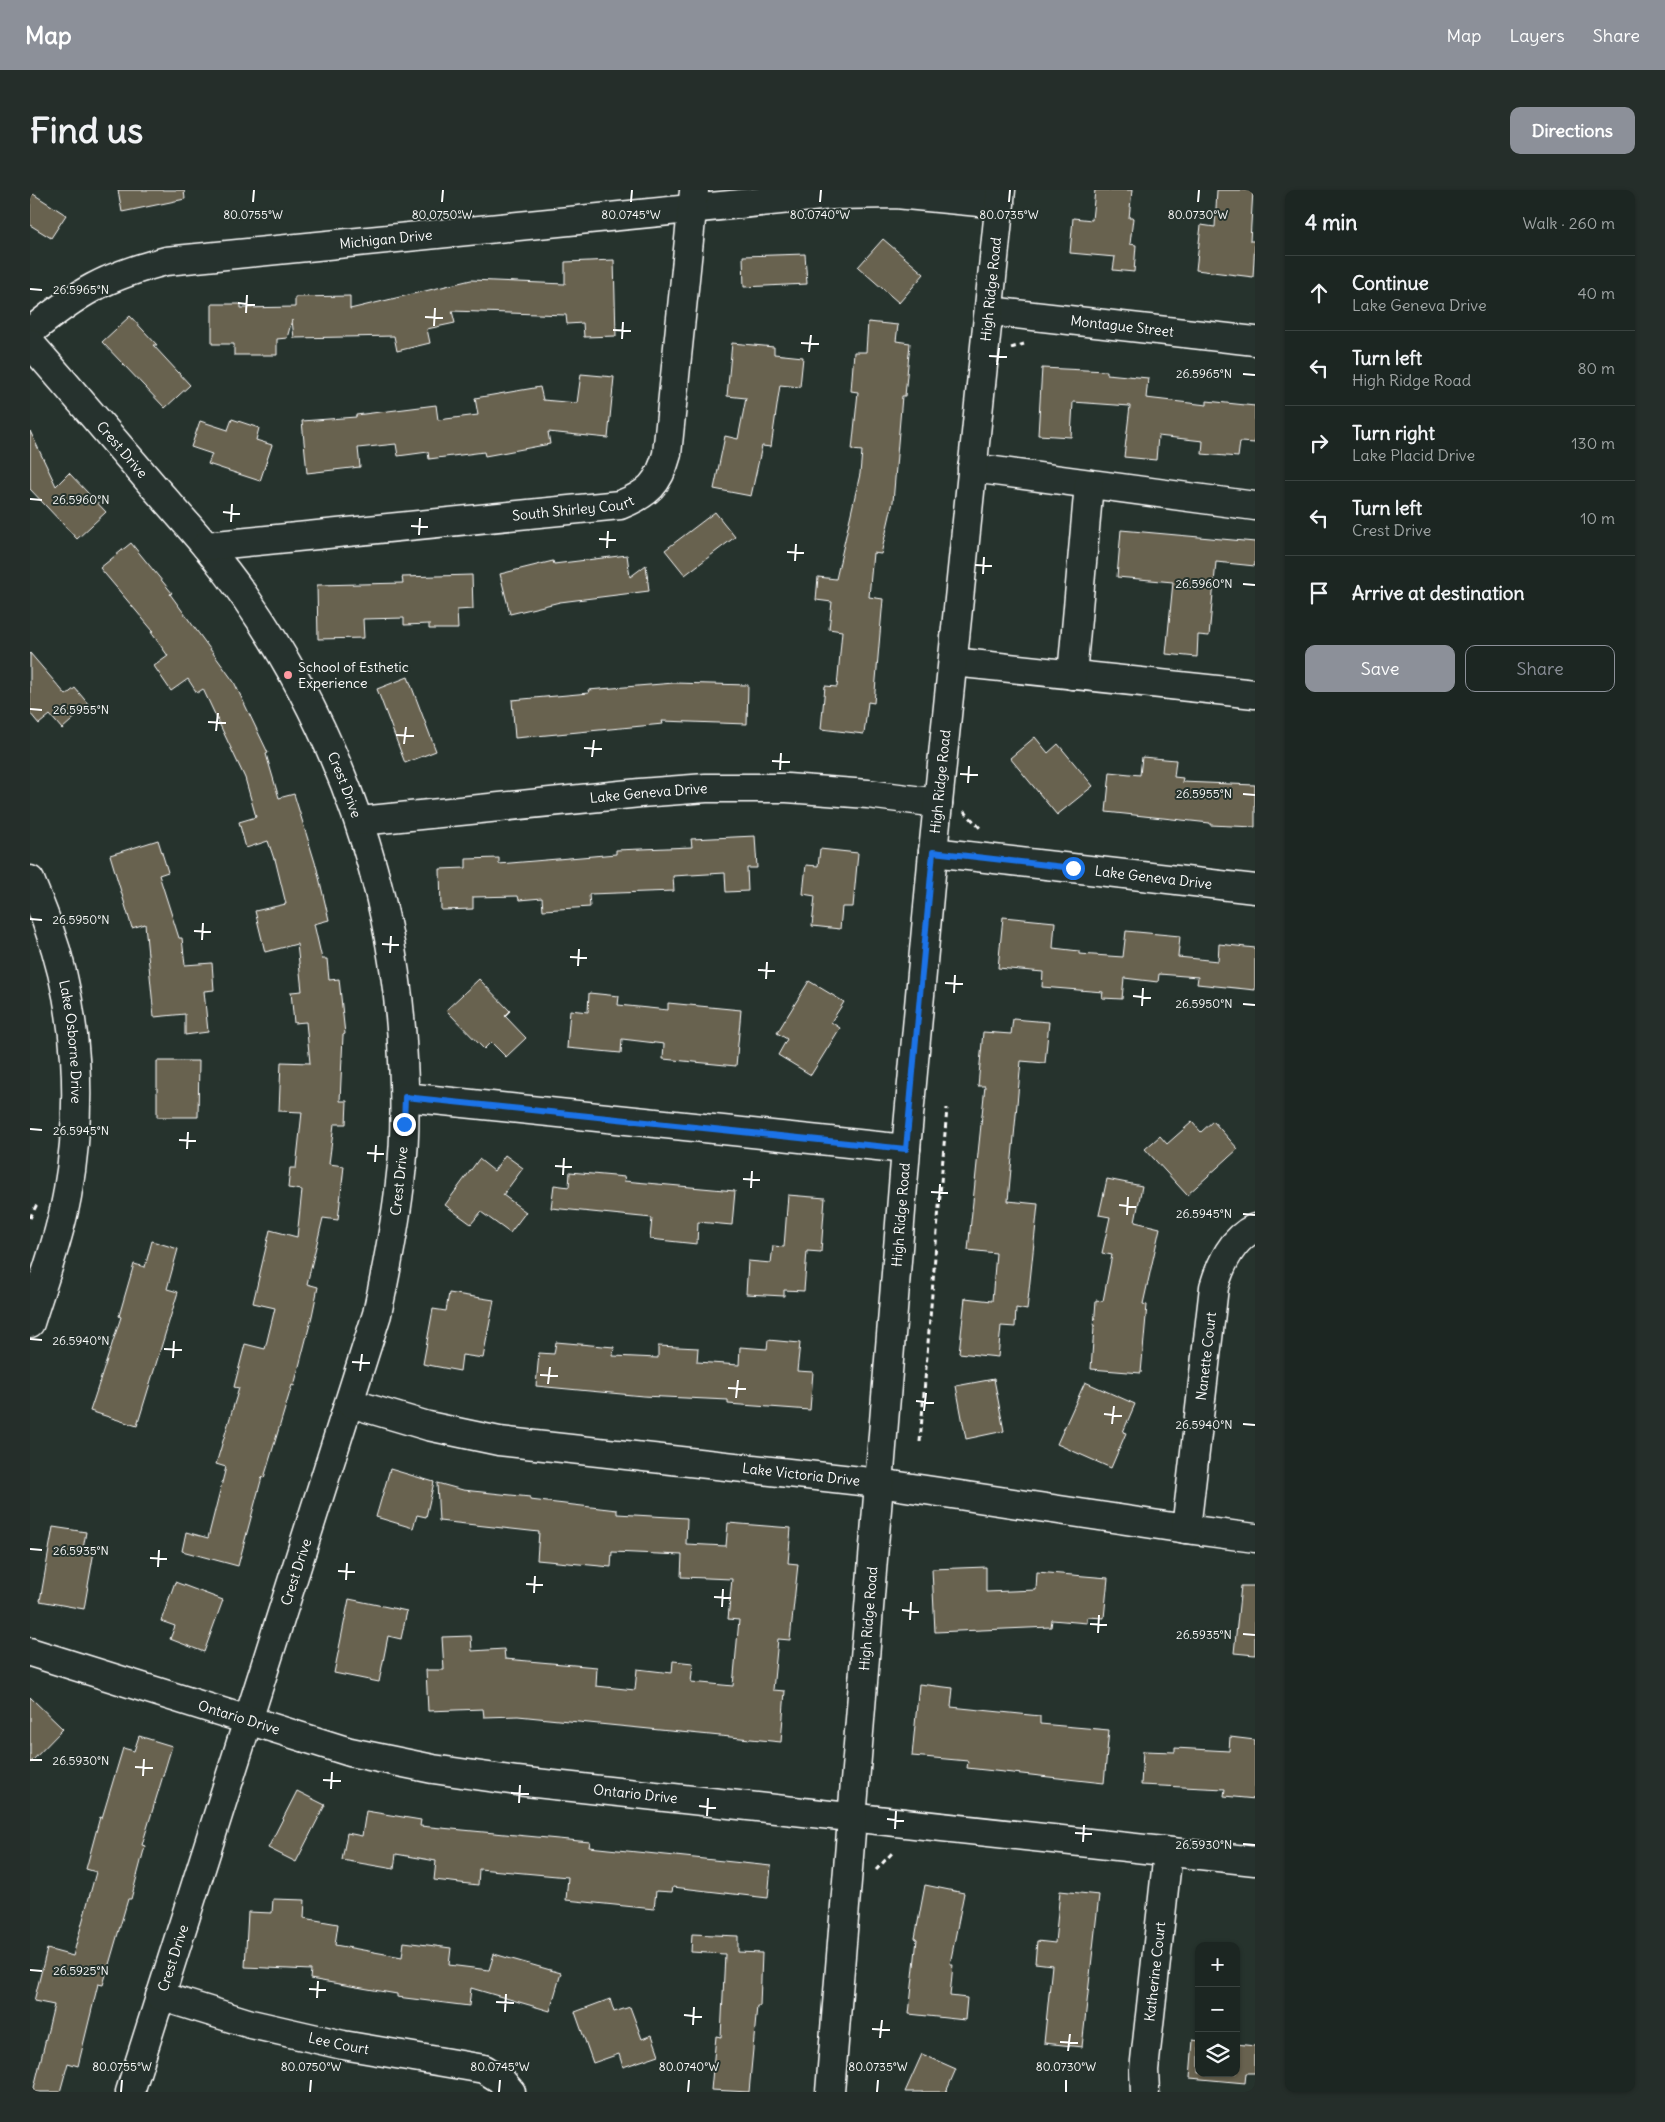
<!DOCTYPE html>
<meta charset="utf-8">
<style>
body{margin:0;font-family:Delius,sans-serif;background:#252e2a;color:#f1f3f6}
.controls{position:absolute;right:15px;bottom:15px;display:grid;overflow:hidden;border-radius:10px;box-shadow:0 1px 4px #0004}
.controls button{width:45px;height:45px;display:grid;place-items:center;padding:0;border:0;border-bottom:1px solid #3a4340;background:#1c2622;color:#f1f3f6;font:25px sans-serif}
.stop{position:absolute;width:15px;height:15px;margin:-11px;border:4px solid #1a73e8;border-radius:50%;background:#fff}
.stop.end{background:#1a73e8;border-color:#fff;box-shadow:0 1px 5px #0008}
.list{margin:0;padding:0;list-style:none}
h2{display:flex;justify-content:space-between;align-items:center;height:65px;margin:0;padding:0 20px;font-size:21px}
h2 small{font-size:16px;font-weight:400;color:#a0a5a5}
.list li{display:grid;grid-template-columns:32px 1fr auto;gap:15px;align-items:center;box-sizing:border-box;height:75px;padding:0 20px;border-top:1px solid #3a4340}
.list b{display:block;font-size:19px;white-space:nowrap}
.list p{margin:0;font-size:16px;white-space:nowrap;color:#a0a5a5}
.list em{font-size:16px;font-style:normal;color:#a0a5a5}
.actions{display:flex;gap:10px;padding:15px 20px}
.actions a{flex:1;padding:11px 0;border:1px solid #8c9099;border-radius:10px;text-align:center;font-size:18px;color:#8c9099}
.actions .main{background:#8c9099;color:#fff}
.icon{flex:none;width:28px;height:28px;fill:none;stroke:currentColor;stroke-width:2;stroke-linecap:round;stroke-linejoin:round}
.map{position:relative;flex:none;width:1225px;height:1902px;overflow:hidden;border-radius:10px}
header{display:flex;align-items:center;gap:30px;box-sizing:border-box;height:70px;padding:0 25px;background:#8c9099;color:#fff}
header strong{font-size:24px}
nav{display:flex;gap:28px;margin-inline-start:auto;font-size:18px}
.intro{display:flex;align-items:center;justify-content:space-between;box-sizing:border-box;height:120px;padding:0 30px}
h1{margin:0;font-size:35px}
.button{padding:12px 22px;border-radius:10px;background:#8c9099;color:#fff;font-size:18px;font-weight:700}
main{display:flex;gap:30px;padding:0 30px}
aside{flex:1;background:#1c2622;border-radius:10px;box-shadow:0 1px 4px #0004}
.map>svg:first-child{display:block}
</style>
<header>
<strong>Map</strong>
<nav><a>Map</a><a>Layers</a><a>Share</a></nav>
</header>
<div class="intro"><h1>Find us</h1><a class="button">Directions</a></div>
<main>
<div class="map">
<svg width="1225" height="1902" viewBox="0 0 1225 1902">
<rect width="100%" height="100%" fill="#26332d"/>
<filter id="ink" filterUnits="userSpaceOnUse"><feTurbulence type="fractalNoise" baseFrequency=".02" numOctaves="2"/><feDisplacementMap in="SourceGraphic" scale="10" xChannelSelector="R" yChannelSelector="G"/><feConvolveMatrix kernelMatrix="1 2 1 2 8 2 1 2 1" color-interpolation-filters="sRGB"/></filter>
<g filter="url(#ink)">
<g fill="#676250" stroke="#fff">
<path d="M88 0H154L155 9 92 22Z"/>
<path d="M1065 0H1102L1099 28H1103L1100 54 1106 55 1104 82 1083 80 1085 67 1040 63 1043 28 1062 30Z"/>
<path d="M1187 0H1223L1220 51H1225L1223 87 1166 80 1171 35 1185 37Z"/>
<path d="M0 2 36 25 21 48 0 35Z"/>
<path d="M853 49 894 84 869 113 828 77Z"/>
<path d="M775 64 777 94 714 97 713 66Z"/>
<path d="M584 70 586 146 554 147 553 133 537 134 536 125 422 121 425 133 397 139 400 153 367 161 364 146 264 148 262 130 257 148 247 149V165H204V154H182V114H211V118L265 117V107L320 106V119L441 90 535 94V72Z"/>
<path d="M100 126 127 155H123L160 195 135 218 72 152Z"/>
<path d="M838 132 868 135 866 151 880 153 875 206H872L863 312 851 364 843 363 839 407 853 409 844 513 838 512 834 544 791 539 795 496 807 497 812 441 799 439 802 412 786 410 788 387 806 389 830 284 832 261 822 260 828 202 821 201 824 162H836Z"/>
<path d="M702 153 744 157V164L773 167 770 197 750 195 741 257 732 256 721 306 684 299 695 246 708 249 716 208 697 206Z"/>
<path d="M1012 178 1077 181V184L1118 188 1116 208 1177 215V211L1225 216V253L1210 252 1208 267 1172 264 1173 251 1128 246 1126 270 1094 267 1100 216 1043 212 1041 247 1008 245Z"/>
<path d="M551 184 584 187 578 248 518 242 520 254 455 266 454 262 399 269 398 262 368 266 366 254 328 258 330 277 277 283 272 231 326 227V225L406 215 408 230 448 225 445 208 510 197 513 210 547 213Z"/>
<path d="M202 229 229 238 226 250 242 255 230 291 178 274 182 264 161 257 170 231 198 240Z"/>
<path d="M0 241 26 296 39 283 76 322 47 349 0 299Z"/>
<path d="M685 322 705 347 655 385 635 360Z"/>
<path d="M1091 340 1225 352V376L1186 372 1179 446 1168 445 1167 467 1136 464 1143 392 1087 387Z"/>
<path d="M101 353 142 403 140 404 204 492 238 563 236 564 249 608 264 604 287 679 299 730 284 734 292 769H297L299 790 309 789 315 844 313 845 310 911H317L316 934H304L299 974 314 976 308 1030 293 1028 277 1094 288 1097 282 1126 264 1196 262 1195 234 1288 232 1287 208 1376 152 1361 156 1342 178 1348 196 1277 186 1274 209 1198 204 1197 215 1154 235 1159 245 1118 223 1113 240 1040 267 1047 272 1000 258 998 260 978H266L272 922 249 921 251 872 280 873 276 832 264 833 261 802 272 801 267 754 235 762 225 721 256 714 245 669H244L238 651 216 658 209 632 226 627 215 588 173 499 167 503 158 489 141 501 124 476 138 466 121 442 123 441 70 378Z"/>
<path d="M597 365 600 387 616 375 619 401 530 412 480 424 470 384 523 371 524 374Z"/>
<path d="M442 385 443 419 427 420 428 439H399V434L374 435V428L333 429 334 448 288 449 287 395 373 393 372 387Z"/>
<path d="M0 463 36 505 45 498 59 515 32 539 20 525 9 534 0 523Z"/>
<path d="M378 487 406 561 375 573 347 499Z"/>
<path d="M644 493 718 495 717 534 632 531 633 534 485 548 482 510 559 503 558 500Z"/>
<path d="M1005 547 1018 563 1028 554 1063 596 1027 625 980 568Z"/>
<path d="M1112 567 1146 570 1144 587 1153 588 1152 592 1225 595V637L1180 635V633L1076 622 1080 582 1110 585Z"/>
<path d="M725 646 727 678H717L718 701 696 702 695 683 643 686 644 701 559 704 560 717 513 720 512 708 489 710 488 706 443 707V719L411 720 410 679 436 678V669L469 668V674L586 664V660L662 657 661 649Z"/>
<path d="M128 650 138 682 129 685 149 748H152L155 775 182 773 184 800 174 801 178 842 155 845V824L124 827 115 734 102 738 80 665Z"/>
<path d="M790 659 828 663 823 717H812L810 739 782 736 785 706 773 704 776 675 788 676Z"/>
<path d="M973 727 1025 732 1023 758 1049 761V764L1093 767 1096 741 1150 746 1148 767 1188 771 1189 754 1225 758V800L1167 794 1168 787 1129 784 1128 792 1094 788 1092 809 1072 808 1073 802 1012 797 1013 782 968 778Z"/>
<path d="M449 789 480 821 475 826 496 848 476 867 461 852 454 859 416 820Z"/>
<path d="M779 791 814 812 801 832 810 838 781 885 748 865 757 849 747 843Z"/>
<path d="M559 803 589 806 588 815 638 820V813L711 820 706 876 633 869 634 854 592 849 591 863 537 858 540 820 558 822Z"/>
<path d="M983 829 1019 832 1015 873 991 871 978 1011 1008 1014 997 1120 986 1118 985 1137 971 1136 968 1167 929 1163 935 1108 962 1111 966 1063 938 1060 955 896H948L953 842 981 844Z"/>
<path d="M127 871H169L168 927H127Z"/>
<path d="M1183 931 1208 959 1157 1005 1115 959 1130 946 1137 954 1162 932 1171 942Z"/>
<path d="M475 965 493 978 473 1005 496 1022 480 1043 451 1022 441 1034 415 1015 449 969 464 981Z"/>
<path d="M540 982 595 987 594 991 705 1001 702 1035 668 1032 667 1054 620 1049 622 1028 521 1018 524 995 539 997Z"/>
<path d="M1077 989 1112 996 1105 1032 1130 1038 1113 1114 1117 1115 1111 1183 1061 1179 1066 1110 1073 1111 1082 1065 1072 1063 1080 1027 1069 1025Z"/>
<path d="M758 1005 795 1008 791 1062 777 1061 774 1101 754 1100V1106L716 1104 718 1071 741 1073 743 1056 754 1057Z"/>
<path d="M122 1051 148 1059 137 1099 148 1102 107 1236 60 1221 91 1127 89 1126 104 1074 115 1077Z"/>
<path d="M419 1103 464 1110 453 1168 432 1165 430 1181 393 1174 403 1119 416 1121Z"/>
<path d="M738 1150 770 1153 767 1181 783 1182 780 1220 698 1214V1210L613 1206 506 1196 509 1163 524 1164 526 1152 584 1157 583 1166 628 1168V1156L668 1158 667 1172 709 1175 710 1157 737 1159Z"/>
<path d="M964 1189 974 1241 936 1249 926 1196Z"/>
<path d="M1055 1192 1105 1214 1093 1242 1096 1243 1081 1278 1027 1254Z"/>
<path d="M360 1279 404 1292 396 1327 387 1325 383 1338 346 1327Z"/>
<path d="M407 1293 433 1300 500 1307V1310L587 1320V1324L657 1328 656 1354 696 1356 698 1333 761 1338 758 1373 768 1374 760 1450 748 1449 743 1500 755 1501 751 1552 488 1526 454 1527 453 1519 398 1521 396 1480H414L412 1447 441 1446 442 1461 474 1459 475 1469 567 1477 566 1496 605 1500 607 1479 642 1483 643 1471 663 1473 661 1492 703 1496 709 1430 698 1429 702 1389 651 1387 652 1365 582 1362 581 1377 507 1370 509 1342 409 1331Z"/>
<path d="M23 1337 56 1342 53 1359 64 1361 54 1419 10 1411Z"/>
<path d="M956 1377V1402L1006 1400 1007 1382 1078 1388 1074 1428 1057 1427V1433L1022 1430 1021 1437 905 1442 902 1379Z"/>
<path d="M145 1392 193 1410 174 1462 140 1449 145 1436 131 1431Z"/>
<path d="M1211 1396H1225V1465L1204 1463Z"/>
<path d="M319 1409 377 1421 371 1449 358 1446 349 1492 304 1483Z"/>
<path d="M889 1494 923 1498 921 1517 1010 1526V1534L1079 1540 1074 1593 937 1578 938 1571 882 1566Z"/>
<path d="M0 1507 33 1539 0 1573Z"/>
<path d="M109 1546 142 1556 112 1655 115 1656 101 1709H98L73 1795 68 1794 48 1876 38 1873 30 1902H3L24 1815 4 1811 17 1759 43 1766 66 1682 56 1679 70 1627 72 1628 93 1558 104 1561Z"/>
<path d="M1200 1547 1225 1550V1609L1194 1606 1195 1599 1111 1595 1113 1561 1145 1562V1558L1199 1561Z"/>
<path d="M267 1601 295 1615 266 1672 238 1658Z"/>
<path d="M336 1621 391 1630 390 1636 560 1652 559 1657 741 1676 738 1708 643 1697 642 1702 626 1701 624 1719 536 1710 538 1687 449 1679 448 1695 404 1690 406 1671 366 1664 364 1679 312 1670 317 1643 332 1646Z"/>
<path d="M895 1695 934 1703 920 1774H923L920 1806 937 1808 935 1830 879 1824 887 1749 885 1748Z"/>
<path d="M1030 1701 1069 1705 1052 1857 1014 1853 1022 1775 1005 1773 1007 1751 1025 1753Z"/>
<path d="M243 1709 275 1710 274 1728 308 1734 305 1755 372 1767 374 1752 421 1758 419 1775 459 1780 464 1764 531 1783 520 1821 441 1798 439 1816 367 1807V1804L280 1789 281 1780 215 1777 218 1722 242 1723Z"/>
<path d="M662 1744 708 1746V1762L732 1763 730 1816H727L719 1902 681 1900 686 1846 691 1847 695 1764 661 1762Z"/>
<path d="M580 1809 584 1822 600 1817 612 1849 622 1845 629 1865 593 1877 589 1864 563 1873 545 1822Z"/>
<path d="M1163 1850 1169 1851V1883H1206V1854L1225 1856V1883H1216L1215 1893 1160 1888Z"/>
<path d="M892 1864 926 1879 916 1902H875Z"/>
</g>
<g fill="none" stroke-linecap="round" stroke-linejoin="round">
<defs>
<g id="minor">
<path id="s1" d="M959 121 1225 151"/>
<path id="s2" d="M0 142C47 103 76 86 136 71L801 5 866 4 970 14"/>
<path id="s3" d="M0 153C42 201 83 249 125 298 156 333 188 368 215 407 310 544 366 703 373 870 375 908 376 947 371 984 366 1032 357 1078 347 1124L100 1902"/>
<path d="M942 278 1225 316"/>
<path id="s4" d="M176 356 590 315C618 304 629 294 637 264L664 1"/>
<path d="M923 472 1225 504"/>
<path d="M1042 485 1059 294"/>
<path id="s5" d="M330 631 610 603 676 598H757L838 604 908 613"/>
<path id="s6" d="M903 662 1225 699"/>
<path id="s7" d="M0 690C6 705 13 721 18 736 49 822 53 917 37 1006 29 1049 13 1091 0 1133"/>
<path d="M375 907 876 959"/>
<path id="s8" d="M320 1213 398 1236 469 1251 849 1293 1156 1339 1225 1348"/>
<path id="s9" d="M1156 1339 1184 1097C1191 1073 1202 1049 1225 1038"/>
<path id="s10" d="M0 1462 320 1562 403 1579 487 1591 1225 1671"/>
<path id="s11" d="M130 1806 221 1834 313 1855 454 1879 470 1889 481 1902"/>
<path id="s12" d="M800 1902 876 959 903 662 971 0"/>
<path id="s13" d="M1115 1902 1114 1880 1138 1662"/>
</g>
</defs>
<use href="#minor" stroke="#fff" stroke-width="31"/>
<g stroke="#fff" stroke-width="3" stroke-dasharray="5 4" stroke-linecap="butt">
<path d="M981 158 994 154"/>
<path d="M934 621 952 640"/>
<path d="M0 1028 7 1014"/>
<path d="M890 1252 917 918"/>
<path d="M846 1680 863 1662"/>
</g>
<use href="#minor" stroke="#26332d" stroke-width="28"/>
</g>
</g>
<g fill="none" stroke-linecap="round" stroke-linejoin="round" filter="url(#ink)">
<path stroke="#1a73e8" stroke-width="6" d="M374 934 375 907 876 959 903 662 1043 678"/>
</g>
<path fill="none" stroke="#fff" stroke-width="2" d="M223 12 224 0M412 12 413 0M601 12 602 0M790 12 791 0M979 12 980 0M1168 12 1169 0M0 99 12 100M208 113 225 115M216 123 217 105M395 127 413 128M404 136 405 118M583 140 601 141M592 149 593 132M771 153 789 154M779 162 781 145M959 166 977 167M967 175 969 158M1213 184 1225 185M0 309 12 310M193 322 210 324M201 332 202 314M381 336 398 337M389 345 390 328M569 349 586 350M577 358 578 341M757 362 774 363M765 371 766 354M945 375 962 376M953 384 954 367M1213 394 1225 395M0 519 12 520M178 532 196 533M186 541 188 523M366 545 384 546M374 554 376 537M554 558 572 559M562 567 564 550M742 571 760 572M750 580 751 563M930 584 948 585M938 593 939 576M1213 604 1225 605M0 729 12 730M164 741 181 742M172 750 173 733M352 754 369 755M360 763 361 746M540 767 557 768M548 776 549 759M728 780 745 781M736 789 737 772M915 793 933 794M924 803 925 785M1103 806 1121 808M1213 814 1225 815M1112 816 1113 798M0 939 12 940M149 950 166 951M157 959 158 942M337 963 354 964M345 972 346 955M525 976 542 977M533 985 534 968M713 989 730 990M721 998 722 981M901 1002 918 1003M909 1012 910 994M1089 1015 1106 1017M1213 1024 1225 1025M1097 1025 1098 1007M0 1149 12 1150M134 1159 152 1160M143 1168 144 1151M322 1172 340 1173M330 1181 332 1164M510 1185 528 1186M518 1194 520 1177M698 1198 716 1199M706 1208 708 1190M886 1211 904 1213M894 1221 896 1203M1074 1224 1092 1226M1082 1234 1084 1216M1213 1234 1225 1235M0 1359 12 1360M120 1368 137 1369M128 1377 129 1360M308 1381 325 1382M316 1390 317 1373M496 1394 513 1395M504 1403 505 1386M684 1407 701 1408M692 1417 693 1399M872 1420 889 1422M880 1430 881 1412M1060 1434 1077 1435M1068 1443 1069 1425M1213 1444 1225 1445M0 1570H12M105 1577 123 1578M113 1586 114 1569M293 1590 311 1591M301 1599 302 1582M481 1603 499 1604M489 1613 490 1595M669 1616 686 1618M677 1626 678 1608M857 1629 874 1631M865 1639 866 1621M1045 1643 1062 1644M1053 1652 1054 1635M1213 1654 1225 1655M0 1780 12 1781M279 1799 296 1800M287 1808 288 1791M466 1812 484 1813M475 1822 476 1804M654 1825 672 1827M663 1835 664 1817M842 1839 860 1840M850 1848 852 1830M1030 1852 1048 1853M1038 1861 1040 1844M91 1902 92 1890M280 1902 281 1890M469 1902 470 1890M658 1902 659 1890M847 1902 848 1890M1036 1902V1890"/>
<circle fill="#ff9aa2" stroke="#26332d" stroke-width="2" cx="258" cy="485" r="5"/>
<g text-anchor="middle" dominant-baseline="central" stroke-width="4" stroke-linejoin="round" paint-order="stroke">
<g font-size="14" fill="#fff" stroke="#26332d">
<text stroke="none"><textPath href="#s2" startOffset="376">Michigan Drive</textPath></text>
<text stroke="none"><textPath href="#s12" startOffset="1810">High Ridge Road</textPath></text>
<text stroke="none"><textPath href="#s1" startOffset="134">Montague Street</textPath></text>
<text stroke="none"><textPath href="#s3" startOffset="141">Crest Drive</textPath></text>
<text stroke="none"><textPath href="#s4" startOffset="369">South Shirley Court</textPath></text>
<text stroke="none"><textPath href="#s12" startOffset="1315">High Ridge Road</textPath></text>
<text stroke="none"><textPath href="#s3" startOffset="546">Crest Drive</textPath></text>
<text stroke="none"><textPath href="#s5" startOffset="290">Lake Geneva Drive</textPath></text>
<text stroke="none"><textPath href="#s6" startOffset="222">Lake Geneva Drive</textPath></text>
<text stroke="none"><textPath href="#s7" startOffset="168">Lake Osborne Drive</textPath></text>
<text transform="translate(369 991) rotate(-84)">Crest Drive</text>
<text stroke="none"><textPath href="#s12" startOffset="880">High Ridge Road</textPath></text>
<text stroke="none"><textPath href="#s9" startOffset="174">Nanette Court</textPath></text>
<text stroke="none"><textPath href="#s8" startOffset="458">Lake Victoria Drive</textPath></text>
<text transform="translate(266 1382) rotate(-72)">Crest Drive</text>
<text stroke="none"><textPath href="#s12" startOffset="475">High Ridge Road</textPath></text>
<text stroke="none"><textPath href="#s10" startOffset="219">Ontario Drive</textPath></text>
<text stroke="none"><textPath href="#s10" startOffset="624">Ontario Drive</textPath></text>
<text transform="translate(143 1768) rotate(-72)">Crest Drive</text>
<text stroke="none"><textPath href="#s13" startOffset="121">Katherine Court</textPath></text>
<text stroke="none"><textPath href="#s11" startOffset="185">Lee Court</textPath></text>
</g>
<g font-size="14" fill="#fff" stroke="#26332d" text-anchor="start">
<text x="268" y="477">School of Esthetic<tspan x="268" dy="16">Experience</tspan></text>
</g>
</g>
<g font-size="12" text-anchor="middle" fill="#fff" stroke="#26332d" stroke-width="4" stroke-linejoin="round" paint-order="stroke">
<text x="223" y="29">80.0755°W</text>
<text x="412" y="29">80.0750°W</text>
<text x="601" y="29">80.0745°W</text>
<text x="790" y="29">80.0740°W</text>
<text x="979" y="29">80.0735°W</text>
<text x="1168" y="29">80.0730°W</text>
<text x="51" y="104">26.5965°N</text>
<text x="1174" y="188">26.5965°N</text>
<text x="51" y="314">26.5960°N</text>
<text x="1174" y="398">26.5960°N</text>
<text x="51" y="524">26.5955°N</text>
<text x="1174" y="608">26.5955°N</text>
<text x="51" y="734">26.5950°N</text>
<text x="1174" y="818">26.5950°N</text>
<text x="51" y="945">26.5945°N</text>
<text x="1174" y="1028">26.5945°N</text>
<text x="51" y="1155">26.5940°N</text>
<text x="1174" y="1239">26.5940°N</text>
<text x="51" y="1365">26.5935°N</text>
<text x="1174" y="1449">26.5935°N</text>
<text x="51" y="1575">26.5930°N</text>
<text x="1174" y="1659">26.5930°N</text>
<text x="51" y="1785">26.5925°N</text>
<text x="92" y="1881">80.0755°W</text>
<text x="281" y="1881">80.0750°W</text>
<text x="470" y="1881">80.0745°W</text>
<text x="659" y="1881">80.0740°W</text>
<text x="848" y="1881">80.0735°W</text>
<text x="1036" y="1881">80.0730°W</text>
</g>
</svg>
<div class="controls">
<button>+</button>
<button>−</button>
<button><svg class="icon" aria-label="layers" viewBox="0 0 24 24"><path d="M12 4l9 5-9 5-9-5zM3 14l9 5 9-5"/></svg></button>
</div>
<div class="stop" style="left:1043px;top:678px"></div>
<div class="stop end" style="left:374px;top:934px"></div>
</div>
<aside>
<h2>4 min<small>Walk · 260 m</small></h2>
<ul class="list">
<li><svg class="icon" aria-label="ahead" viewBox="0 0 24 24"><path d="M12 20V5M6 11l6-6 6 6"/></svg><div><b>Continue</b><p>Lake Geneva Drive</p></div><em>40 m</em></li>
<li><svg class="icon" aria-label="left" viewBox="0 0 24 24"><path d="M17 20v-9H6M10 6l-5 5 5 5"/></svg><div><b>Turn left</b><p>High Ridge Road</p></div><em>80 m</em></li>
<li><svg class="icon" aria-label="right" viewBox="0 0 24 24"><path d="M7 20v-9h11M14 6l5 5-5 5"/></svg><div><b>Turn right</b><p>Lake Placid Drive</p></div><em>130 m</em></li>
<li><svg class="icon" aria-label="left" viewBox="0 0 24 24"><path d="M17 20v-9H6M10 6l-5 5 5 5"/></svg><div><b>Turn left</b><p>Crest Drive</p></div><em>10 m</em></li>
<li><svg class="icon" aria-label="arrive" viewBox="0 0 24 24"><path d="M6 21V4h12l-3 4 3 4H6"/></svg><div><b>Arrive at destination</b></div></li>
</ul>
<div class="actions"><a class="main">Save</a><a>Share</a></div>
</aside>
</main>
